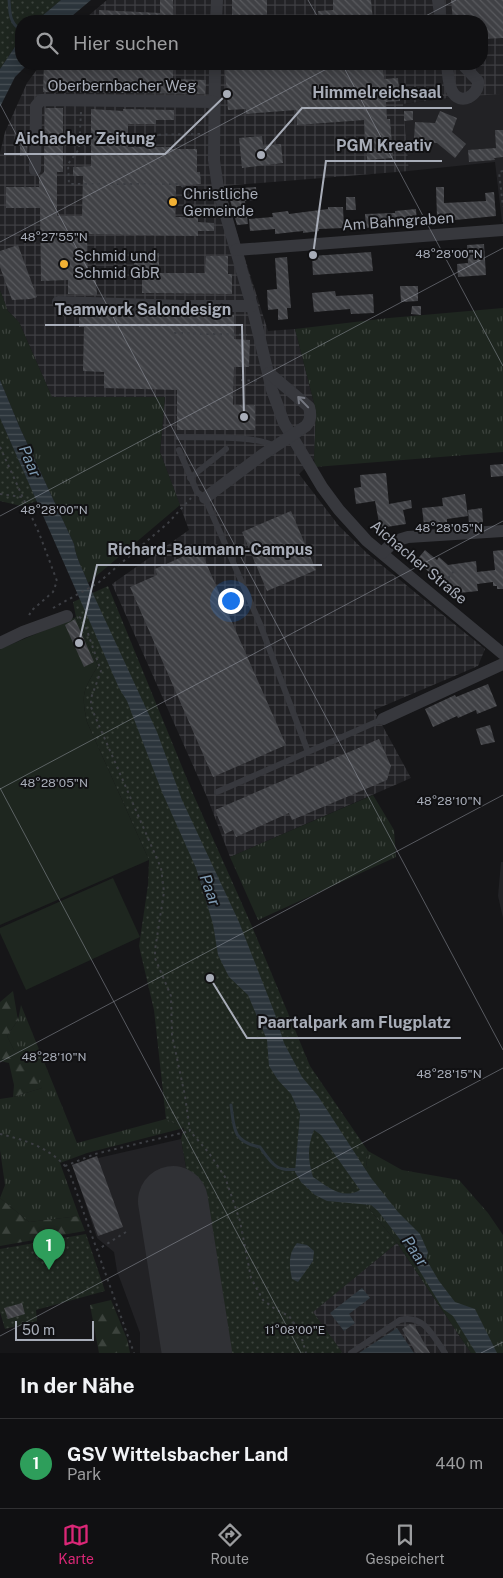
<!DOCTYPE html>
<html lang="de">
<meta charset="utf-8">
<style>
body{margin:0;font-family:"Public Sans",sans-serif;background:#19191b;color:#f1f3f6}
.scale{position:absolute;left:15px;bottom:12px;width:79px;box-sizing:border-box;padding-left:5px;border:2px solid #a8adb8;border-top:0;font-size:14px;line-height:18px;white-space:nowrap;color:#a8adb8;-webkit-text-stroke:4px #111113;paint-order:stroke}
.you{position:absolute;left:230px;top:600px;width:18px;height:18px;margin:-12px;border:4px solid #fff;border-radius:50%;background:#1a73e8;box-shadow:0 0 0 8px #1a73e833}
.badge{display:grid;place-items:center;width:32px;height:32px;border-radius:50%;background:#db2777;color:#fff;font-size:16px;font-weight:700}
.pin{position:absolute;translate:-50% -41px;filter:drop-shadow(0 1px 2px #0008)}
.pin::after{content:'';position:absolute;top:26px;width:18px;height:15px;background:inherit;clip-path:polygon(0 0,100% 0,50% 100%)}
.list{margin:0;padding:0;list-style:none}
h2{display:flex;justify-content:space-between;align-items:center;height:65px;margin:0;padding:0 20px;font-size:21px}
h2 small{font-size:16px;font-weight:400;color:#9c9d9f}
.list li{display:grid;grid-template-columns:32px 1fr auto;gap:15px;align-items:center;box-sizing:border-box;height:90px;padding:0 20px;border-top:1px solid #303032}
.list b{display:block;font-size:19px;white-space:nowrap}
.list p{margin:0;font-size:16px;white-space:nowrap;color:#9c9d9f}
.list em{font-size:16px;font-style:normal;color:#9c9d9f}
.icon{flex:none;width:28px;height:28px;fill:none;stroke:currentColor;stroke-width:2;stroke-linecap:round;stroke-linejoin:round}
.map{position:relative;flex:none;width:503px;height:1353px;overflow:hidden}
.search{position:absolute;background:#101012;box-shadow:0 2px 12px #0003;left:15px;right:15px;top:15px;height:55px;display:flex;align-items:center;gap:12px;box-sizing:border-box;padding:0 18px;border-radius:20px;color:#9c9d9f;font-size:19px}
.sheet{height:155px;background:#101012}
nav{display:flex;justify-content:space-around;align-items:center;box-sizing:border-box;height:70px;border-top:1px solid #303032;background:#101012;font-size:14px;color:#9c9d9f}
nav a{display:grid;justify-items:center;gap:2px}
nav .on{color:#db2777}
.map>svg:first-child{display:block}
</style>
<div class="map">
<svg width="503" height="1353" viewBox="0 0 503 1353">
<defs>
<pattern id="industrial-grid" width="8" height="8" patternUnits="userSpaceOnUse" patternTransform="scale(1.25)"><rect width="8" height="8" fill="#222225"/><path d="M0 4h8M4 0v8" fill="none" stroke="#3f3f43"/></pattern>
<pattern id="grass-tufts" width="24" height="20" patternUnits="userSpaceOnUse" patternTransform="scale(1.25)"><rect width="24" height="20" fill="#1e261f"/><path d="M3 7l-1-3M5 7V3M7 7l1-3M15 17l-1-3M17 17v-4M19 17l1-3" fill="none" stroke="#3c433d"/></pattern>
<pattern id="forest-firs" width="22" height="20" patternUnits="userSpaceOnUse" patternTransform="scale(1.25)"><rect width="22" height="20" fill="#1e261f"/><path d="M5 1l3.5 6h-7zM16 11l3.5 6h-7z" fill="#3c433d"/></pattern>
<pattern id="park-dots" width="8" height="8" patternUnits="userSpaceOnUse" patternTransform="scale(1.25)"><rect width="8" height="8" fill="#1e261f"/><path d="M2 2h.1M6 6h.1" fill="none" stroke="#3c433d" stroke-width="1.8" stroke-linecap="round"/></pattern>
<pattern id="water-rules" width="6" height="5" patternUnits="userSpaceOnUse" patternTransform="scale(1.25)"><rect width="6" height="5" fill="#2c353c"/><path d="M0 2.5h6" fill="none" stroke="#485056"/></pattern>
<pattern id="building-back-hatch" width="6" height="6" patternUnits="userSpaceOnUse" patternTransform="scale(1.25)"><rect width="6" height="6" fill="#404145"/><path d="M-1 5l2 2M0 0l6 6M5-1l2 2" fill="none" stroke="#595a5e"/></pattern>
</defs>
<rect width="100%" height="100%" fill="#161618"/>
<g fill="#222225">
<path d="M503 94V222H502L495 162 409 171 403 104 457 97Z"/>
<path d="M501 862H503V918L498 896Z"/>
<path d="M181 1139 219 1353H140V1333L117 1271 114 1252 97 1238 72 1164Z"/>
</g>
<g fill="url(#industrial-grid)">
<path d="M107 0H503V94L457 97 403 104 409 171 222 186 268 331 295 329 316 411 314 459 299 474 339 526 368 554 485 649 478 666 374 710 411 778 230 857 207 797 112 584 189 530 160 452 165 397H52L19 322 8 311 0 290V153L5 132 27 83 41 64H482V21H82Z"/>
<path d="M397 1243 471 1353H341L342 1352 312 1312Z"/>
</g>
<g fill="url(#grass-tufts)">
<path d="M0 290 8 311 19 322 52 397H165L160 452 180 505 88 583C83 569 76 559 74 544L20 428 0 380Z"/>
<path d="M503 308V452L315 467 314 459 316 411 295 329 389 318Z"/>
<path d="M373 795 394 830 396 857 258 920 230 857Z"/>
<path d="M21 1005 77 1143 166 1119 184 1128 87 1153 60 1163 79 1216 29 1222 0 1198 5 1185 0 1150V1099L13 1097 42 1088 14 1050 7 1036 18 1020Z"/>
<path d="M368 1151 402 1170 459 1180 488 1213 503 1235V1353H471L397 1243 362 1200Z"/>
</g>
<g fill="url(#forest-firs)">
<path d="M13 991 18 1020 7 1036 14 1050 27 1056 42 1088 13 1097 14 1085 9 1063 0 1061V1002Z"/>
<path d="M0 1198 29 1222 79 1216 85 1231 0 1246Z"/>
<path d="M111 1300 127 1339 130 1353H99L90 1305Z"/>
</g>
<g fill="url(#park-dots)">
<path d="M0 0H61L36 21H21V38L0 69Z"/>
<path d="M0 418 37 501 21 506 0 501Z"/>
<path d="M108 586 194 796 251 924 310 1066 368 1151 362 1200 397 1243 313 1312 342 1352 341 1353H219L181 1139 184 1128 166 1119 154 1010 139 946 148 885 149 860 87 722C81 694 83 690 98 666L76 617 73 602Z"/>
<path d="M86 1234 105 1291 36 1310 37 1321 5 1329 0 1312V1249Z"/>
</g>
<g fill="#1e261f">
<path d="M76 617 98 666C83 690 81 694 87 722L149 860 0 925V649Z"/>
<path d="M113 878 140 937 26 990 0 933V928Z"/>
</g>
<g fill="url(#water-rules)" fill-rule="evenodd">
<path d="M61 0H91L66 21H36Z"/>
<path d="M21 38V64H28L15 77 0 107V69Z"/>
<path d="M0 380 20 428 74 544C76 559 83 569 88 583L157 732 182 800 239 922 275 1014 284 1043 302 1077 318 1096 371 1178 398 1212 420 1234 428 1252 426 1259 439 1281 455 1302 475 1309 497 1353H476L453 1316 443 1309 402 1242 378 1211 371 1205 327 1201 315 1195 301 1182 295 1172 300 1114 291 1094 278 1080 269 1066 267 1040 248 995 229 977 218 955 213 924 196 868 162 792 127 701 119 688 0 418ZM314 1130 321 1135 360 1190C342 1200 328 1187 313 1177 308 1160 307 1147 314 1130Z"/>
<path d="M297 1243 307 1245 314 1251 313 1261 298 1282 292 1279C289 1266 288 1254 297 1243Z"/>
<path d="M362 1288 370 1298 349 1314 355 1323 344 1331 330 1313Z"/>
<path d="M397 1328 414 1353H359Z"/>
</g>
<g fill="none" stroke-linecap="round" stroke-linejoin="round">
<g stroke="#2c353c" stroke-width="3">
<path d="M9 0C10 12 9 23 21 30"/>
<path d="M231 1105C234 1129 233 1142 260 1147 272 1164 276 1172 298 1169"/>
</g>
<path stroke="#303135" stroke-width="70" d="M173 1201 197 1353"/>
</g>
<g fill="url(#building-back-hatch)">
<path d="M160 0H173L174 21H99V10L160 13Z"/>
<rect x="232" y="0" width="35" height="21"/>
<path d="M333 0H371L373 21H319L318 11 333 10Z"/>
<path d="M451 0H503V38L482 39V21H453Z"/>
<path d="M44 64H56V66L107 68V64H174L173 79 206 80 205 94 43 92Z"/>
<path d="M251 64H383L384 79 398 78 400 101 386 102 387 119H390L393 158 367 160 364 120 297 125 296 110 246 114V109L228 110 225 70 252 68Z"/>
<path d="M45 108H63V172H57V216H82L83 176H73V167L91 166V109L123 111V109L174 110V120H156V124H128V147H170V149H197V172H200L201 184 176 186 175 217H198V222L214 223V231H198V236L87 234 88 280H96L97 295 68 294V280L41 281 40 208H6V187H39V177L44 172Z"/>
<path d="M404 111H413V120L404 121Z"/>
<path d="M440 111 457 118 452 132 466 144 455 158 437 143 414 140 415 122 435 123Z"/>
<path d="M495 130H503V157L494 158 495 160 469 162 468 150 496 148Z"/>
<path d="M20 132H28L27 156H20Z"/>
<path d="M262 136 263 146 281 144 283 163 242 168 239 138Z"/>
<path d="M256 187 257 200 245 201 248 224 237 225 227 189Z"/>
<path d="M436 187H444V203L486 201 485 193 494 192 496 216 445 221V217H437Z"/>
<path d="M346 197H355L356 210H346Z"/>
<path d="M328 207H343L344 228 319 229V231L303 233V231L275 234V229L250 231 249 219 273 217 272 213 288 211 289 214 328 209Z"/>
<path d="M416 209 417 224 366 228 365 214 395 213V211Z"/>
<path d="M484 244 486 275 458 277 457 264 468 263 467 245Z"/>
<path d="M18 245 37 297 31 299 12 300 0 267V251Z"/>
<path d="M134 252 159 253V273H205L206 256H228V274H232V294L142 293V279L134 278Z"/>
<path d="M371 252 373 271 313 275 312 256Z"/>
<path d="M287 257 291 308H287L288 319 278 320V309L268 310 267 290 277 289 275 258Z"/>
<path d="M400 286H418V301L401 302Z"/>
<path d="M335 291 336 296 373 294 374 313 351 314 350 309 314 312 312 293Z"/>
<path d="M412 306H421V315L411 314Z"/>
<path d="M79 314 234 315V339L250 340 249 367H234L233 405H255V430H177V390L104 388V372L83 371 84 327H79Z"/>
<path d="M503 464V476L491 477 490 465Z"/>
<path d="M386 473 389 504 411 500 412 508 403 510 406 524 380 528 375 501 356 504 354 488 361 487 360 475Z"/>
<path d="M465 494 468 516 447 519V522L424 525 422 508 443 506 442 498Z"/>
<path d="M482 508 483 523 469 524 468 510Z"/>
<path d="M291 511 316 570 267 591 242 532Z"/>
<path d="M200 549 286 745 213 777 130 587 157 575 155 569Z"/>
<path d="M425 550 437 560 439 557 448 565 476 561 477 572 495 570 493 551 503 550V589H497V586H493V582L477 584 478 591 449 594 448 588 416 561Z"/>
<path d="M75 619 94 662 84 667 65 625Z"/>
<path d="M488 684 497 706 477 714 476 710 458 718 457 716 433 727 425 709 455 695 456 697Z"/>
<path d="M490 725 495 742 481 745 476 729Z"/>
<path d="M379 739 391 766 387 780 292 820 289 813 236 837 233 830 225 834 215 810Z"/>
<path d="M97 1156 123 1227 98 1236 72 1165Z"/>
<path d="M22 1303 25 1314 8 1319 4 1308Z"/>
<path d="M410 1324 414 1325 430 1353H416L402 1329Z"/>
</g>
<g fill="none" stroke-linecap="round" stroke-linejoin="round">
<g stroke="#3d3f44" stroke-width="2" stroke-dasharray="2.5 4" stroke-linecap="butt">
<path d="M81 112 79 149 68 164 69 184H179L202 199 210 198"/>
<path d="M139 135 204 134"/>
<path d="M503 171 499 172 503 207"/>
<path d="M174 333 247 335"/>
<path d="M241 380 258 381"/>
<path d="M0 447 39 533 57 581 53 592 31 611 28 618"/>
<path d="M0 494 22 497"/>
<path d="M443 590 451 573 457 571"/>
<path d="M53 608 98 583 168 523 191 498"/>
<path d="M79 617 83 619 101 671 91 698V707L161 868 164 892 155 950V958L171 996 172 1035 185 1096 190 1131 209 1153 225 1177 240 1221 251 1278 263 1300 275 1309 289 1316 300 1332 306 1353"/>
<path d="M0 1134C26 1140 53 1149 69 1171L97 1250"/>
<path d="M65 1166 95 1154 190 1131"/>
<path d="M126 1232 97 1250 134 1353"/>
</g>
<g stroke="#37383d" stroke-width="6">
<path d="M178 437C203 438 254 435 275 446"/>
<path d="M179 450 197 492 205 498 260 624 308 752"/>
<path d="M190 478 226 449"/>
<path d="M217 792 383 719"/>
<path d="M351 1353 400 1320C424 1314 433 1336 445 1353"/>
</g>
<g stroke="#37383d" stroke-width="12">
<path d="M438 0 441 21"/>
<path d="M216 21 217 0"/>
<path d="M215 64 214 160 218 188 252 306 272 390 284 423 322 487 339 510 367 541 503 654"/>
<path d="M447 64C448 72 448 84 452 91 460 107 480 95 478 81L462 64"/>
<path d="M35 170 36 113V106L41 100 214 102"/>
<path d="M236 250 503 230"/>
<path d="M58 302 184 306H252"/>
<path d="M205 498 262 455 306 426C311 420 311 415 309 407L269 373"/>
<path d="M382 553 395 541 408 537 503 531"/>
<path d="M0 643 23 632 67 616"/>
<path d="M383 719 503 664"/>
</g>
</g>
<defs><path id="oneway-shaft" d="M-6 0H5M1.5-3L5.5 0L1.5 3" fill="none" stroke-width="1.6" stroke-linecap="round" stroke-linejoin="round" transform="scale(1.25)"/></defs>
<use stroke="#757881" href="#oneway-shaft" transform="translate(303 402) rotate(-134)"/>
<path fill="none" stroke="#a8adb8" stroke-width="1" stroke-opacity="0.45" d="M308 0 320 21M416 21 456 0M342 64 503 366M0 104 503 1050M0 242 336 64M0 516 503 248M0 788 301 1353M0 789 503 521M0 1062 503 795M0 1336 503 1068M481 1353 503 1342"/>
<g fill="#f2b134" stroke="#111113" stroke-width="2">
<circle cx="173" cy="202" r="5"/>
<circle cx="64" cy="264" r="5"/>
</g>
<g text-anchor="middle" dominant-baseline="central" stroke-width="4" stroke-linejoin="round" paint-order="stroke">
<g font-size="15" fill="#a8adb8" stroke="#111113">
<text x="122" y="85">Oberbernbacher Weg</text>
<text transform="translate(398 221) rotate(-4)">Am Bahngraben</text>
<text transform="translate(419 562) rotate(40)">Aichacher Straße</text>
</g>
<g font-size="15" fill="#a8adb8" stroke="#111113" text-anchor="start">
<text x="183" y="193">Christliche<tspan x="183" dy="17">Gemeinde</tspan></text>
<text x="74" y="255">Schmid und<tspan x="74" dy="17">Schmid GbR</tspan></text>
</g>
<g font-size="16" font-style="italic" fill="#7f9bb3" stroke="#111113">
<text transform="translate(30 461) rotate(67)">Paar</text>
<text transform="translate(210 890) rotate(70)">Paar</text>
<text transform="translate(415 1251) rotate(56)">Paar</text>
</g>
</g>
<g font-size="12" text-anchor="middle" fill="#a8adb8" stroke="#111113" stroke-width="4" stroke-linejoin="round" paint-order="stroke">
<text x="54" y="241">48°27'55"N</text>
<text x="449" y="258">48°28'00"N</text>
<text x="54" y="514">48°28'00"N</text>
<text x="449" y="532">48°28'05"N</text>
<text x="54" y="787">48°28'05"N</text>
<text x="449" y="805">48°28'10"N</text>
<text x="54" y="1061">48°28'10"N</text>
<text x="449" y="1078">48°28'15"N</text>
<text x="295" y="1334">11°08'00"E</text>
</g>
<path fill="none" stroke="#a8adb8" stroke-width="2" d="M261 155L302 108H452M227 94L165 154H4M313 255L326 161H442M244 417L242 325H45M79 643L97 565H322M210 978L247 1038H461"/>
<g fill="#a8adb8" stroke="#111113" stroke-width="2">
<circle cx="261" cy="155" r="5"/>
<circle cx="227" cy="94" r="5"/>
<circle cx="313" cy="255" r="5"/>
<circle cx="244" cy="417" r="5"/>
<circle cx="79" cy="643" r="5"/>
<circle cx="210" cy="978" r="5"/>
</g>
<g font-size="16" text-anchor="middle" font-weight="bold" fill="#a8adb8" stroke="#111113" stroke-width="4" stroke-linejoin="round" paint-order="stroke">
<text x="377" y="98">Himmelreichsaal</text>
<text x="85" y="144">Aichacher Zeitung</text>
<text x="384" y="151">PGM Kreativ</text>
<text x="143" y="315">Teamwork Salondesign</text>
<text x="210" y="555">Richard-Baumann-Campus</text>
<text x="354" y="1028">Paartalpark am Flugplatz</text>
</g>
</svg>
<div class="scale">50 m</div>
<div class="you"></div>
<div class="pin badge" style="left:49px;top:1270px;background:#2e9e5b">1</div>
<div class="search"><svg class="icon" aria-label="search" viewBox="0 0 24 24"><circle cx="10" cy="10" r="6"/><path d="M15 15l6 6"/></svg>Hier suchen</div>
</div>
<section class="sheet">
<h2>In der Nähe<small></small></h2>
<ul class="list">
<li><span class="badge" style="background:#2e9e5b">1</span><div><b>GSV Wittelsbacher Land</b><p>Park</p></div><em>440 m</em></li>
</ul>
</section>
<nav>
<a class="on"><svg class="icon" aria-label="map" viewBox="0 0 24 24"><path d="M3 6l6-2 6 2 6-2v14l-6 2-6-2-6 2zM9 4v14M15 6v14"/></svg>Karte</a>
<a><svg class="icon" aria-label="directions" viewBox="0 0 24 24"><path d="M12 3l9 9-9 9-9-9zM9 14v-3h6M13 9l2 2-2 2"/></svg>Route</a>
<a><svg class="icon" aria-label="saved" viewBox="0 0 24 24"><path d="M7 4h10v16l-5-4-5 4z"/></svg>Gespeichert</a>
</nav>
